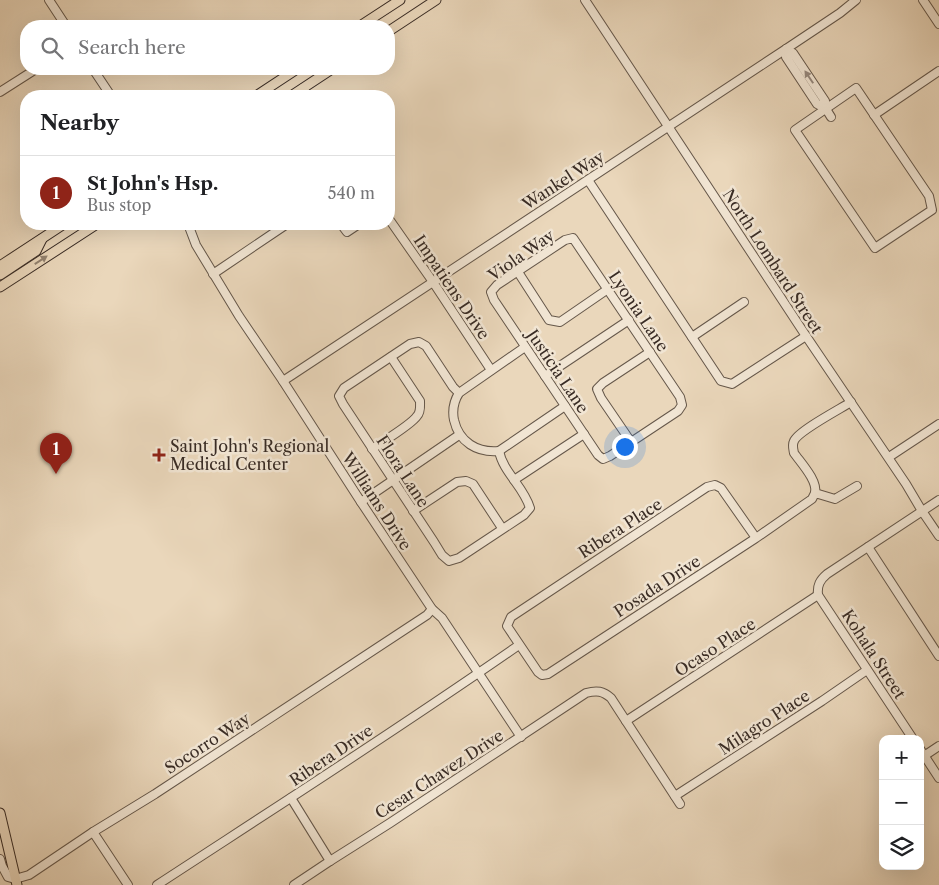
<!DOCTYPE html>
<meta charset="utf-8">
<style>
body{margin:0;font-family:"Libre Caslon Text",serif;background:#f2f2f2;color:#202124}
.controls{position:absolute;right:15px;bottom:15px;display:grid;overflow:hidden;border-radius:10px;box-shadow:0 5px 20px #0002}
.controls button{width:45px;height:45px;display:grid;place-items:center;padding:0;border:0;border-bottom:1px solid #e0e0e0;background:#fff;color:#202124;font:25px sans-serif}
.you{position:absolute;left:624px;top:446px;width:18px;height:18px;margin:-12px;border:4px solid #fff;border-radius:50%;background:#1a73e8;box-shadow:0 0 0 8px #1a73e833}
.badge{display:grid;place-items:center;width:32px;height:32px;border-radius:50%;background:#8f2418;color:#fff;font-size:16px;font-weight:700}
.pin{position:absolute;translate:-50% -41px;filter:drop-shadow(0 1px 2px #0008)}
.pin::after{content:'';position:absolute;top:26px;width:18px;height:15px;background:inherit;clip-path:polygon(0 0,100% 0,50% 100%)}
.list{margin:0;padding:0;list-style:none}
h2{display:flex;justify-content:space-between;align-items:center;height:65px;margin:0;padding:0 20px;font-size:21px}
h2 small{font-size:16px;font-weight:400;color:#757577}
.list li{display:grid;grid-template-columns:32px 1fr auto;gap:15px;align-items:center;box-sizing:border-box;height:75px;padding:0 20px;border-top:1px solid #e0e0e0}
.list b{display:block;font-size:19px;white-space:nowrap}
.list p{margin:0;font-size:16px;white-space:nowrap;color:#757577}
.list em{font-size:16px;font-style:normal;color:#757577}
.icon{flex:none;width:28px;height:28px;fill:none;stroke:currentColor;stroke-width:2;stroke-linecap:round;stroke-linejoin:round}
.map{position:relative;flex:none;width:939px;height:885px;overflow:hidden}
.search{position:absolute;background:#fff;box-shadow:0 5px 20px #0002;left:20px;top:20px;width:375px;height:55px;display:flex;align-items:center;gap:12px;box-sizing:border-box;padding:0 18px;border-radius:20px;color:#757577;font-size:19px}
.panel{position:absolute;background:#fff;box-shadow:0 5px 20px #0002;left:20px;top:90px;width:375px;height:140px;border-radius:20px}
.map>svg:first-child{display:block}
</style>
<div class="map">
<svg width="939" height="885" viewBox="0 0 939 885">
<rect width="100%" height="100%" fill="#ead7bb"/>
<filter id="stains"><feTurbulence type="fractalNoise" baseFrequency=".004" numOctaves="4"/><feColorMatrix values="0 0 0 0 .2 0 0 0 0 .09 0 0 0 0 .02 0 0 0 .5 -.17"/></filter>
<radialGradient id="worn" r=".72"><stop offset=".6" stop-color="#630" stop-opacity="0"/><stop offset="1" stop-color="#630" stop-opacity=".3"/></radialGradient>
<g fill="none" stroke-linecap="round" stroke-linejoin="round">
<defs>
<g id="minor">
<path d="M49 0 66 26"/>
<path d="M585 0 806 336 906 484 922 511 939 536"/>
<path d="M923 0 939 24"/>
<path d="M93 69 111 96"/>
<path d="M303 88 308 96"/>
<path d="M856 88 929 196 932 210 875 248 795 130Z"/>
<path d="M0 92 36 69"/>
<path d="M826 109 825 101 793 53 786 49V57L817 104 826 109 831 117"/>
<path d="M874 115 939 71"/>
<path d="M588 180 721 381 732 384 806 336"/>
<path d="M389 219 433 282 491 370"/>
<path d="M188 224 196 245 239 316 283 381 361 502 432 609 442 618 521 737"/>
<path d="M341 224 347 232 359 224"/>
<path d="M573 238 680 397 682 405 678 411 610 456 603 459 598 455 494 300 491 292 497 285 565 240Z"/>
<path d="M518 272 549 320 560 322 608 289"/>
<path d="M213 274 287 224"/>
<path d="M692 337 744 302"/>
<path d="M525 347 459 393C454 401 452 410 454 420 459 442 477 453 499 451L565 406"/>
<path d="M545 376 629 320"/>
<path d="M283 381 786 49 840 13 856 0"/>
<path d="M459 393 453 387 426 346 419 342 410 344 344 388 339 396 343 404 434 542 442 555 449 561 459 558 524 515 530 508C524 487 503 472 499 451"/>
<path d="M631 442 601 398 597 389 603 383 650 352"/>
<path d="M372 449C382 442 411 425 417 416 421 412 420 406 420 401L391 357"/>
<path d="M889 457 939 424"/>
<path d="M514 480 584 434"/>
<path d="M815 493C818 481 801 463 794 453 793 448 792 445 794 441 798 431 840 409 851 402"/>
<path d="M361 502 459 435"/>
<path d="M413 511 457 482 466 481 473 484 502 528"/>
<path d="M756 538 721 488 715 485 707 487 511 617 507 626 538 672 542 675 548 674 756 538 812 499 815 493 835 499 857 486"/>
<path d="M868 547 939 656"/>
<path d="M626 721 818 595"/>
<path d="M913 739 818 595C817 585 820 580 827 574L939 500"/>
<path d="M920 749 939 778"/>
<path d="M924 756 939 746"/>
<path d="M675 796 822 701 867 670"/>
<path d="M291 798 330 861"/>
<path d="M93 832 128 885"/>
<path d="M0 859 2 866 8 877 15 879 29 875 93 832 155 794 427 615 432 609"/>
<path d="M157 885C278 806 400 728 519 645"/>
<path d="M294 885 330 861 390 823 586 693C597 690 603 691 611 698L680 804"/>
</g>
<g id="major">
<path d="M360 26 400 0"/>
<path d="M389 31 436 0"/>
<path d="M256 96 297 69"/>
<path d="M291 96 332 69"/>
<path d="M0 266 64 224"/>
<path d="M0 275 36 251 42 239"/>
<path d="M0 287 97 224"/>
<path d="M0 813 17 885"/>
</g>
</defs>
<use href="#minor" stroke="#65574a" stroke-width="10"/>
<use href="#major" stroke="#392c25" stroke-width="11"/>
<use href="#minor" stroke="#f1e5d3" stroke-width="8"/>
<use href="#major" stroke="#ead7bb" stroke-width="9"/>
</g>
<defs><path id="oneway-solid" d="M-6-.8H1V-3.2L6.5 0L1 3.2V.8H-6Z" transform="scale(1.25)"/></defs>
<use fill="#95887c" href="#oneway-solid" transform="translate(809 77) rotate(-124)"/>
<use fill="#928270" href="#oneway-solid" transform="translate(41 260) rotate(-33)"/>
<path fill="#8f2418" stroke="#f1e5d3" stroke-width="2" d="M156.5 447.5h5v5h5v5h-5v5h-5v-5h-5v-5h5z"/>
<g text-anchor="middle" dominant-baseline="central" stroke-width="5" stroke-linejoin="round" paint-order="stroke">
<g font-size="16" fill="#392c25" stroke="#f1e5d3">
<text transform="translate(563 180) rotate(-33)">Wankel Way</text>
<text transform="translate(521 255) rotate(-35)">Viola Way</text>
<text transform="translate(773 261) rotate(57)">North Lombard Street</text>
<text transform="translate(452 287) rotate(56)">Impatiens Drive</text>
<text transform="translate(639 311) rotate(56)">Lyonia Lane</text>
<text transform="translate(558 371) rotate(56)">Justicia Lane</text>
<text transform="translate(403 471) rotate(57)">Flora Lane</text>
<text transform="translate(377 501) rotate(57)">Williams Drive</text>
<text transform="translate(620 528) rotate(-33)">Ribera Place</text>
<text transform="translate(657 586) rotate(-33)">Posada Drive</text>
<text transform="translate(715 647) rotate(-33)">Ocaso Place</text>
<text transform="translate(874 654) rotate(57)">Kohala Street</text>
<text transform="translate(764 722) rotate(-33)">Milagro Place</text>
<text transform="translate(207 743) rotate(-33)">Socorro Way</text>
<text transform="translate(331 755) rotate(-34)">Ribera Drive</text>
<text transform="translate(439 774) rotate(-33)">Cesar Chavez Drive</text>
</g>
<g font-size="16" fill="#392c25" stroke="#f1e5d3" text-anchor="start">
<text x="170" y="446">Saint John's Regional<tspan x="170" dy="18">Medical Center</tspan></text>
</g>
</g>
<rect width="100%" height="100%" filter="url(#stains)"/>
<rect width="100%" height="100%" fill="url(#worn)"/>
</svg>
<div class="controls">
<button>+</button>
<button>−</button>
<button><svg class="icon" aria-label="layers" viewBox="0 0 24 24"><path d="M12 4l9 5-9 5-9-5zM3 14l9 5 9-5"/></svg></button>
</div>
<div class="you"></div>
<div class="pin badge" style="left:56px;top:474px">1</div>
<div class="search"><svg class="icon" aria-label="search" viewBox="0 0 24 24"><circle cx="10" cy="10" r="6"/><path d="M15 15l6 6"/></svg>Search here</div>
<section class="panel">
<h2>Nearby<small></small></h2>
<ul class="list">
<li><span class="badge">1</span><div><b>St John's Hsp.</b><p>Bus stop</p></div><em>540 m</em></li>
</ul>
</section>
</div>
